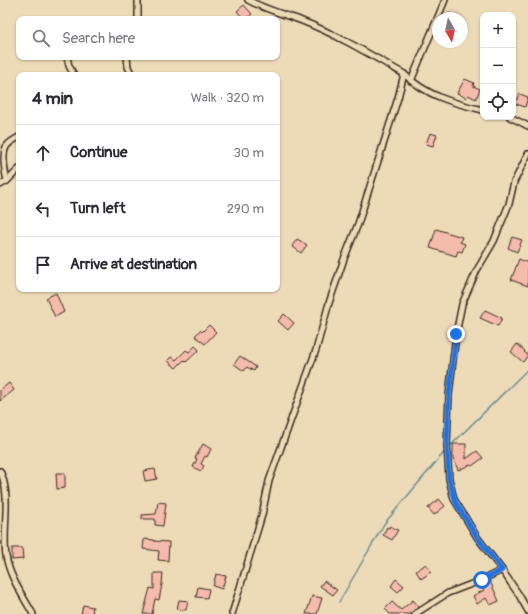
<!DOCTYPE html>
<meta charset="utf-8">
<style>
body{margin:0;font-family:Pangolin,sans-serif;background:#f2f2f3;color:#2b2b33}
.controls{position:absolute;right:12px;top:12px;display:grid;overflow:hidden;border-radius:8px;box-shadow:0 1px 3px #0004}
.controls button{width:36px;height:36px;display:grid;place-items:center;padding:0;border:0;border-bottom:1px solid #e1e1e2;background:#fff;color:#2b2b33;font:20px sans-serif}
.compass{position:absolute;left:432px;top:12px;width:36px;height:36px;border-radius:50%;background:#fff;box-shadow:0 1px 3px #0004;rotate:171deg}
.stop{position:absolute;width:12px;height:12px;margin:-9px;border:3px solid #1a73e8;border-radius:50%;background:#fff}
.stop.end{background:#1a73e8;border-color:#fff;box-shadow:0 1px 4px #0008}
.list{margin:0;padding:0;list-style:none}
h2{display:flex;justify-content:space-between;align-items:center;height:52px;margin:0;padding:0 16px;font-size:17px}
h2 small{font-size:13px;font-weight:400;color:#7c7c81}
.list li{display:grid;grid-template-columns:26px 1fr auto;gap:12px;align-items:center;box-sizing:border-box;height:56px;padding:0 16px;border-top:1px solid #e1e1e2}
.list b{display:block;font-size:15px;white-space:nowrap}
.list em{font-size:13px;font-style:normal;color:#7c7c81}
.icon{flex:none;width:22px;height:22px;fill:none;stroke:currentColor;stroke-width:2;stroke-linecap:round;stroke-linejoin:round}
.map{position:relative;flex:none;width:528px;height:614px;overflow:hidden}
.search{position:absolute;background:#fff;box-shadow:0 1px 3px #0004;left:16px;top:16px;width:264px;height:44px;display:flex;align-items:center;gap:10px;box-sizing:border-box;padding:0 14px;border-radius:8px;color:#7c7c81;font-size:15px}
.panel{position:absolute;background:#fff;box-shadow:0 1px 3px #0004;left:16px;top:72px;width:264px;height:220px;border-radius:8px}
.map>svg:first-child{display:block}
</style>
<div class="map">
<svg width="528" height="614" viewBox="0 0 528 614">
<rect width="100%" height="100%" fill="#eddbb8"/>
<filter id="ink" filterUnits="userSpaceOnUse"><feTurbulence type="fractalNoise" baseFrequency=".025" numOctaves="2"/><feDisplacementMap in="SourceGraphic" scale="8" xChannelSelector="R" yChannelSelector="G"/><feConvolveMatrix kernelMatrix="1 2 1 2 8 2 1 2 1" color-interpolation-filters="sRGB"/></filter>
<g filter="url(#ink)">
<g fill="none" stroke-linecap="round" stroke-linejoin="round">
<g stroke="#678f94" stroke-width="1.5">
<path d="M449 447 528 369"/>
<path d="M339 602 384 524 446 450"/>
</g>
</g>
<g fill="#f5bcac" stroke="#3b2a1e">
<path d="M244 5 252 14 246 19H244L237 11Z"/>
<path d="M465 79 474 83 473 86 480 89 476 99 468 95 466 98 457 93Z"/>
<path d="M520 94 528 97 525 107 513 103V99L517 100Z"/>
<path d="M430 133 437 135 433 146 426 144Z"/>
<path d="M436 229 462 237 460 242 465 244 462 252 458 251 456 256 430 248Z"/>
<path d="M512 237 522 240 517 252 508 248Z"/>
<path d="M297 239 307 245 301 253 292 246Z"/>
<path d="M519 259 528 263V286L511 280Z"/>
<path d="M56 293 64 312 55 317 46 298Z"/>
<path d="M485 310 502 318 498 326 480 318Z"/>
<path d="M284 314 294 323 288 330 278 321Z"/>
<path d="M209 325 216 332 205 344 195 336 200 330 202 332Z"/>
<path d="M517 344 525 351 524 352 528 355 523 362 511 352Z"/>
<path d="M195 346 199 350 186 362 184 360 176 368 168 361 172 357 176 360 186 350 189 352Z"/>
<path d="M240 356 256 367 254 371 247 367 244 371 234 364Z"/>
<path d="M9 383 14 390 0 401V390Z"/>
<path d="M203 444 211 449 207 457 205 456 201 464 204 466 201 471 193 467 197 459 195 458Z"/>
<path d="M453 444H466V459L477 451 483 458 472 466 470 465 458 470 453 458Z"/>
<path d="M155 469 157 479 145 481 143 471Z"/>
<path d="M56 473H65V488L57 489Z"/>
<path d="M439 499 445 506 434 515 428 508Z"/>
<path d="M158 502 166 503 163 526 155 525V519H142V515L156 514Z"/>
<path d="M390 526 398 530 392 540 383 535 387 527 389 528Z"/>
<path d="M144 539 154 540V541L169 542 168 561 158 560 159 551 143 549Z"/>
<path d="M12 548H22L23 559 12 560Z"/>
<path d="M426 564 431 572 421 579 416 571Z"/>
<path d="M154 573H163L162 584 159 600 155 599 152 614H143L150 588 154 589Z"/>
<path d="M216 574 226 576 222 589 213 586Z"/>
<path d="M396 579 404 586 398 592 391 586Z"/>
<path d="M324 581 337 590 333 595 320 586Z"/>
<path d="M490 581 499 601 490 605 486 598 477 604 473 596 484 590 481 585Z"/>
<path d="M198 587 209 589 207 598 196 597Z"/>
<path d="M312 596 322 598 317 614H306Z"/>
<path d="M179 600 188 601 186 610 177 609Z"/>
<path d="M413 600 419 607 413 611 411 614H390L385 609 392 602 401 610Z"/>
<path d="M83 605 93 607 92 614H81Z"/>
</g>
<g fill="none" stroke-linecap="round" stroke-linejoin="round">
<defs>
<g id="street">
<path d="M138 0V19"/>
<path d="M248 0C266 10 284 14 302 21 338 35 371 55 404 74 427 96 453 103 483 110"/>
<path d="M67 57 69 66 74 75"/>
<path d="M127 57 128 67 132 75"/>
<path d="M411 81 445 0"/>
<path d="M510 117 528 126"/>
<path d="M528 154 514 182 509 204 494 241 477 270 462 304 456 334 449 395 447 445 449 479 454 499 477 537 502 570 519 595 528 611"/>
<path d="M7 181 19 169"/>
<path d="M0 185 7 181C5 172 2 155 6 147 9 142 14 140 19 137"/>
<path d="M0 471C12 495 2 529 6 556 9 576 23 596 33 614"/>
<path d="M232 614 262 515 269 481 316 350 329 303 344 259 358 224 398 98 404 74"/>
<path d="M415 614 448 593 482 580 502 570"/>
</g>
</defs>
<use href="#street" stroke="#3b2a1e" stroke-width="8"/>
<use href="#street" stroke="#eddbb8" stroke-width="5"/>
</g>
</g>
<g fill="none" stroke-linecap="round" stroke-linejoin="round" filter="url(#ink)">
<path stroke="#1a73e8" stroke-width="5" d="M456 334 449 395 447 445 449 479 456 503 477 537 502 570 482 580"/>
</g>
</svg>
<div class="controls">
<button>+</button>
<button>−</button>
<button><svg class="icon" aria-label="locate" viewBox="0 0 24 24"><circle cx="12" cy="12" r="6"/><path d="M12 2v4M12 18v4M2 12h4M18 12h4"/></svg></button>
</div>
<svg class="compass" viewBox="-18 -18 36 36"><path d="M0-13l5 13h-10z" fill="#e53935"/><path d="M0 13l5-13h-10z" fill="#7c7c81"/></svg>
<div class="stop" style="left:482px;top:580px"></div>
<div class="stop end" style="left:456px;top:334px"></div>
<div class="search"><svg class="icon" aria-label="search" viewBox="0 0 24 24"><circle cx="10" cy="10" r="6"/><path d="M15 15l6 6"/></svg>Search here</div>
<section class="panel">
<h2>4 min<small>Walk · 320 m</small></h2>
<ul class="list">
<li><svg class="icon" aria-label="ahead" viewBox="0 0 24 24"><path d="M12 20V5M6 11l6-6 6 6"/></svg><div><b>Continue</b></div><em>30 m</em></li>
<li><svg class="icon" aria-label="left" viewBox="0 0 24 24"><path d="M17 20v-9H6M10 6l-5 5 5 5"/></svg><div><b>Turn left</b></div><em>290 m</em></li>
<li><svg class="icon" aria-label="arrive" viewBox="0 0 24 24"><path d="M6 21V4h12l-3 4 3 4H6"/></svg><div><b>Arrive at destination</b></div></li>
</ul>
</section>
</div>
